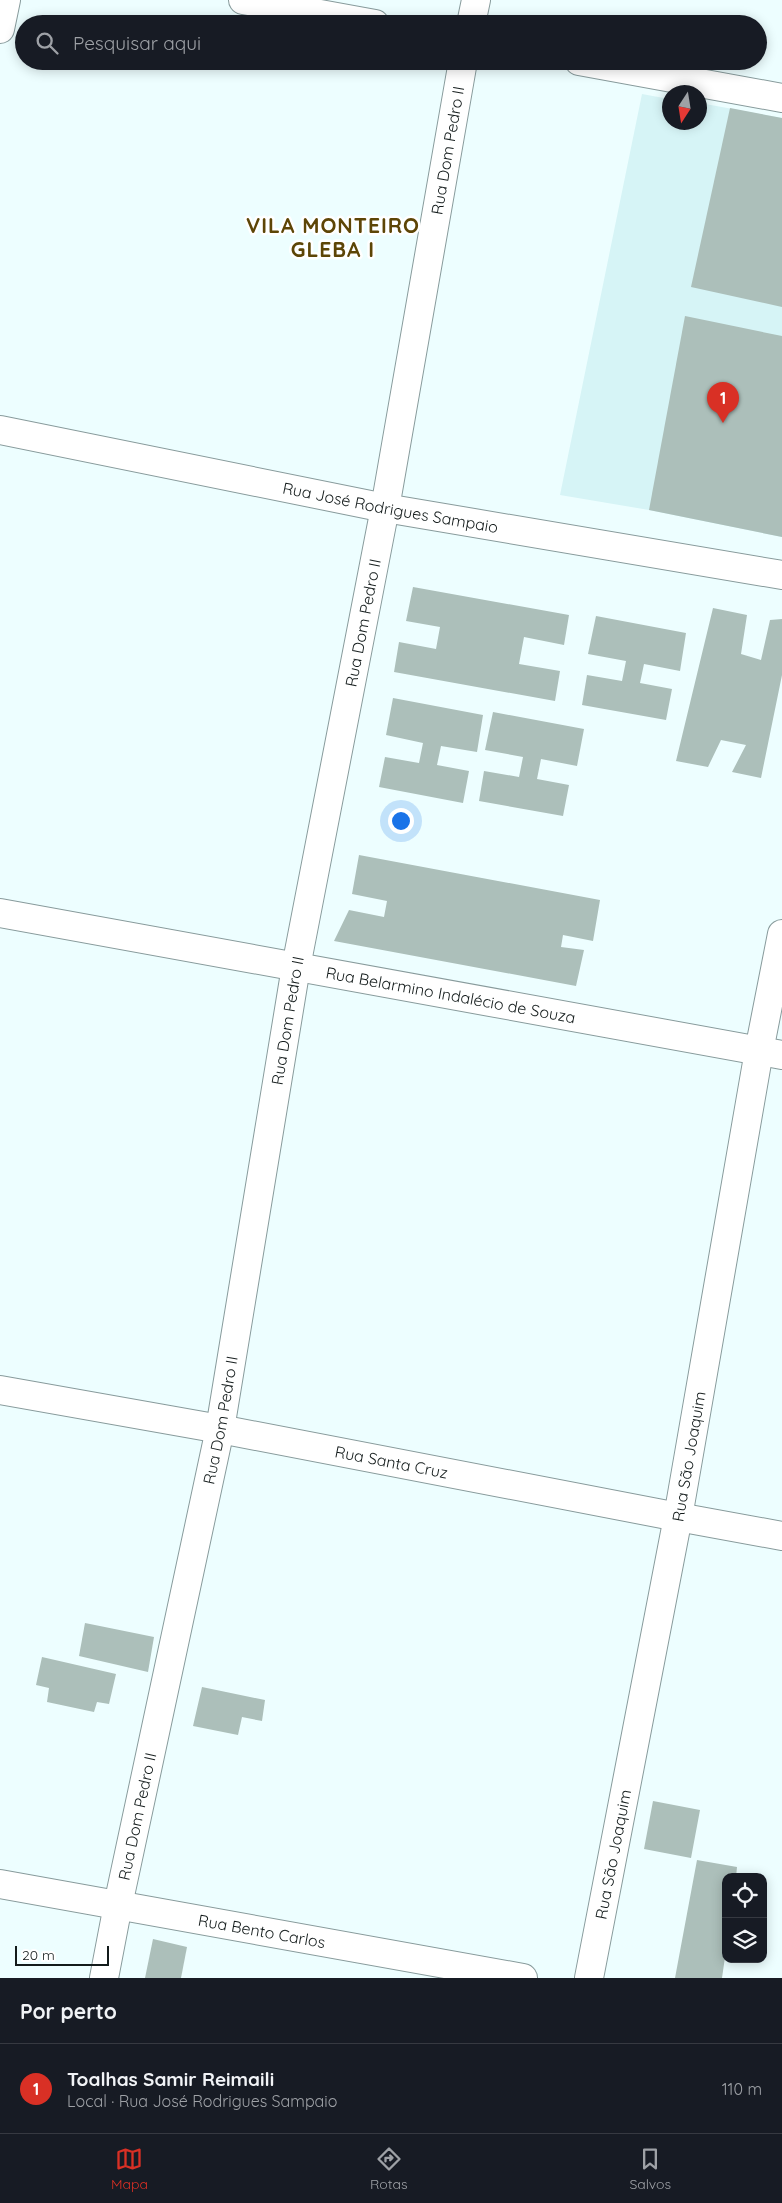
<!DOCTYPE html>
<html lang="pt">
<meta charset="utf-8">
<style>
body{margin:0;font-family:Quicksand,sans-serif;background:#20242c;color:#f1f3f6}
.controls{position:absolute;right:15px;bottom:15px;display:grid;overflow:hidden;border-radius:10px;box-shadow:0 2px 12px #0003}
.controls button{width:45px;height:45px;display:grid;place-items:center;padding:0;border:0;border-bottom:1px solid #363941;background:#171b24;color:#f1f3f6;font:25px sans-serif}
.compass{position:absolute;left:662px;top:85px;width:45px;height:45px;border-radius:50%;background:#171b24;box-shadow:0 2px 12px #0003;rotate:192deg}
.scale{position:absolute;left:15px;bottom:12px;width:94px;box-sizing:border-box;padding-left:5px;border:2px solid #131b1b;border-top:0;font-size:14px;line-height:18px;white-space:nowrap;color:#131b1b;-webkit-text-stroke:4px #fff;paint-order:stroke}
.you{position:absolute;left:400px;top:820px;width:18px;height:18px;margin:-12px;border:4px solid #fff;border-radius:50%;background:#1a73e8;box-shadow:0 0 0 8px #1a73e833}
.badge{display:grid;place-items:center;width:32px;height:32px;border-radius:50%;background:#d93025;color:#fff;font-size:16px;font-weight:700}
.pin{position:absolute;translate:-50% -41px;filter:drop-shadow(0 1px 2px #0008)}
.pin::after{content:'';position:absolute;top:26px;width:18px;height:15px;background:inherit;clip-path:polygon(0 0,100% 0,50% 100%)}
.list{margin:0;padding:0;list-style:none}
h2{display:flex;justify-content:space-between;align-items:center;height:65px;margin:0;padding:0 20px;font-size:21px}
h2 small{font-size:16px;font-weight:400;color:#9ea1a6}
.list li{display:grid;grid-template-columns:32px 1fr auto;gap:15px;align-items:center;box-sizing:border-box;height:90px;padding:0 20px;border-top:1px solid #363941}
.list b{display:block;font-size:19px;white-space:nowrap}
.list p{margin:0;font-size:16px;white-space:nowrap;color:#9ea1a6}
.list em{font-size:16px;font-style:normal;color:#9ea1a6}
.icon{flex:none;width:28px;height:28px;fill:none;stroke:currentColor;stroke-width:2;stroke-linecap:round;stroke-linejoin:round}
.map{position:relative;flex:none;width:782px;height:1978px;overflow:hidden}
.search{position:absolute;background:#171b24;box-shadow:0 2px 12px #0003;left:15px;right:15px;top:15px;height:55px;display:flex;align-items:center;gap:12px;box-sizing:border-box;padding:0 18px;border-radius:28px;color:#9ea1a6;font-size:19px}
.sheet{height:155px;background:#171b24}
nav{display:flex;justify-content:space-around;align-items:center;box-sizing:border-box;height:70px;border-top:1px solid #363941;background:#171b24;font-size:14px;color:#9ea1a6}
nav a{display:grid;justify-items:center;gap:2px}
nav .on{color:#d93025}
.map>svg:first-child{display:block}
</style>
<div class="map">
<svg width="782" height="1978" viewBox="0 0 782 1978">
<rect width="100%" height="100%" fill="#edfeff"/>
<path fill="#d6f4f6" d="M642 94 669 99 670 122H700V103L782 118V537L649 510 560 495Z"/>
<g fill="#acbfba">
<path d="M730 108 782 118V307L691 287Z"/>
<path d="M685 316 782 336V537L649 510Z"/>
<path d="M413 587 569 615 564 645 524 637 519 664 560 671 555 701 394 672 399 642 436 649 440 627 406 621Z"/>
<path d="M713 608 747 615 741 654 761 660 770 620 782 619V675L761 778 732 772 746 745 721 740 708 767 676 761Z"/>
<path d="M596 616 686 633 680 671 644 664 640 683 672 689 666 720 582 705 587 675 622 681 626 661 588 654Z"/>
<path d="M393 698 483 715 477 752 441 746 437 765 469 771 463 803 379 787 385 757 419 763 423 743 386 735Z"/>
<path d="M493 712 584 729 577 766 541 759 537 779 569 785 563 816 479 801 484 771 519 777 523 757 485 750Z"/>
<path d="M359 855 600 900 593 941 563 935 561 947 584 950 576 986 334 941 349 910 384 917 387 901 352 894Z"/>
<path d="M85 1623 154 1637 148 1672 79 1656Z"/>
<path d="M42 1657 116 1674 109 1704 97 1702 94 1712 47 1702 49 1688 36 1685Z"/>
<path d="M202 1687 265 1700 262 1721 242 1717 238 1735 193 1726Z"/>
<path d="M653 1801 700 1810 691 1858 644 1849Z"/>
<path d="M697 1860 737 1867 736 1877H726V1950L722 1978H675Z"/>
<path d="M153 1939 187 1947 181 1978H145Z"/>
</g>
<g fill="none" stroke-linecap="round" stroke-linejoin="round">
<defs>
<g id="minor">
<path d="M243 0 375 24"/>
<path d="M471 24 476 0"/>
<path d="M0 29 6 0"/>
<path d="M579 61 782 98"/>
<path id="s1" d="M0 430 385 508 782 575"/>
<path id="s2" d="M0 913 782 1055"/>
<path id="s3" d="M0 1390 220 1429 678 1517"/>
<path id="s4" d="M104 1978 118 1905 220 1429 296 967 385 508 463 61"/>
</g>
<g id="major">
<path d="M678 1517 782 1536"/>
<path id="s5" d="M0 1884 523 1978"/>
<path id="s6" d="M589 1978 678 1517 759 1051 782 934"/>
</g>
</defs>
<use href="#minor" stroke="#889b9c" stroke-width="30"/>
<use href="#major" stroke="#889b9c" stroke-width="30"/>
<use href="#minor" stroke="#fff" stroke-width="28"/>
<use href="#major" stroke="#fff" stroke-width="28"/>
</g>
<g text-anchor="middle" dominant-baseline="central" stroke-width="5" stroke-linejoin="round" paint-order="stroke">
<g font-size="16" fill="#131b1b" stroke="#fff">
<text stroke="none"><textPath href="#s4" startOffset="1860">Rua Dom Pedro II</textPath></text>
<text stroke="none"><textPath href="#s1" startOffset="398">Rua José Rodrigues Sampaio</textPath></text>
<text stroke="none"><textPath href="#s4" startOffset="1380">Rua Dom Pedro II</textPath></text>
<text stroke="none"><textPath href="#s2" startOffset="458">Rua Belarmino Indalécio de Souza</textPath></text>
<text stroke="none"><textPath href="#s4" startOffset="975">Rua Dom Pedro II</textPath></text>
<text stroke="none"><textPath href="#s4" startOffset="570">Rua Dom Pedro II</textPath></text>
<text stroke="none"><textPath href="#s6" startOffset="531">Rua São Joaquim</textPath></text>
<text stroke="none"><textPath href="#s3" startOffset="398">Rua Santa Cruz</textPath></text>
<text stroke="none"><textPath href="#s4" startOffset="165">Rua Dom Pedro II</textPath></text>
<text stroke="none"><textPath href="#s6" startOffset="126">Rua São Joaquim</textPath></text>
<text stroke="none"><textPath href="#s5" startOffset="266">Rua Bento Carlos</textPath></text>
</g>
<g font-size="21" font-weight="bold" letter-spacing="1" fill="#5d4506" stroke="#fff">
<text x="333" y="225">VILA MONTEIRO<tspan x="333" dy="24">GLEBA I</tspan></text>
</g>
</g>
</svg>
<div class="controls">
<button><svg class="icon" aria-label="locate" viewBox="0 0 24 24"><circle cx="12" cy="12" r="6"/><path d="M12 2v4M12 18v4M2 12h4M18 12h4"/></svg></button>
<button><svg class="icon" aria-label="layers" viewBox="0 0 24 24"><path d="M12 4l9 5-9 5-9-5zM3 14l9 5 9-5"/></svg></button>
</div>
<svg class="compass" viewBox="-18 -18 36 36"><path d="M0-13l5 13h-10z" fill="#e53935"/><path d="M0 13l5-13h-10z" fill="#9ea1a6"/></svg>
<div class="scale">20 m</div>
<div class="you"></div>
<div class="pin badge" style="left:723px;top:423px">1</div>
<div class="search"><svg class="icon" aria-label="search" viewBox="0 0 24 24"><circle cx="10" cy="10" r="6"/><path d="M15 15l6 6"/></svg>Pesquisar aqui</div>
</div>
<section class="sheet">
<h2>Por perto<small></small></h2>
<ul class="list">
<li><span class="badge">1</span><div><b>Toalhas Samir Reimaili</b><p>Local · Rua José Rodrigues Sampaio</p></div><em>110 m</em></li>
</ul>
</section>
<nav>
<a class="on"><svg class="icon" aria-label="map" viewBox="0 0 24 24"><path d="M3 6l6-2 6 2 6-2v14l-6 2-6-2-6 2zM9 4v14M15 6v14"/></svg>Mapa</a>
<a><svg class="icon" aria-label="directions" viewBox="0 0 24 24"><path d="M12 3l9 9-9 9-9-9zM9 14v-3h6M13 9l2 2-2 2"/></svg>Rotas</a>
<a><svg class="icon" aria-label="saved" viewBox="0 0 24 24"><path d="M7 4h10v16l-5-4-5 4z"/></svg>Salvos</a>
</nav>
